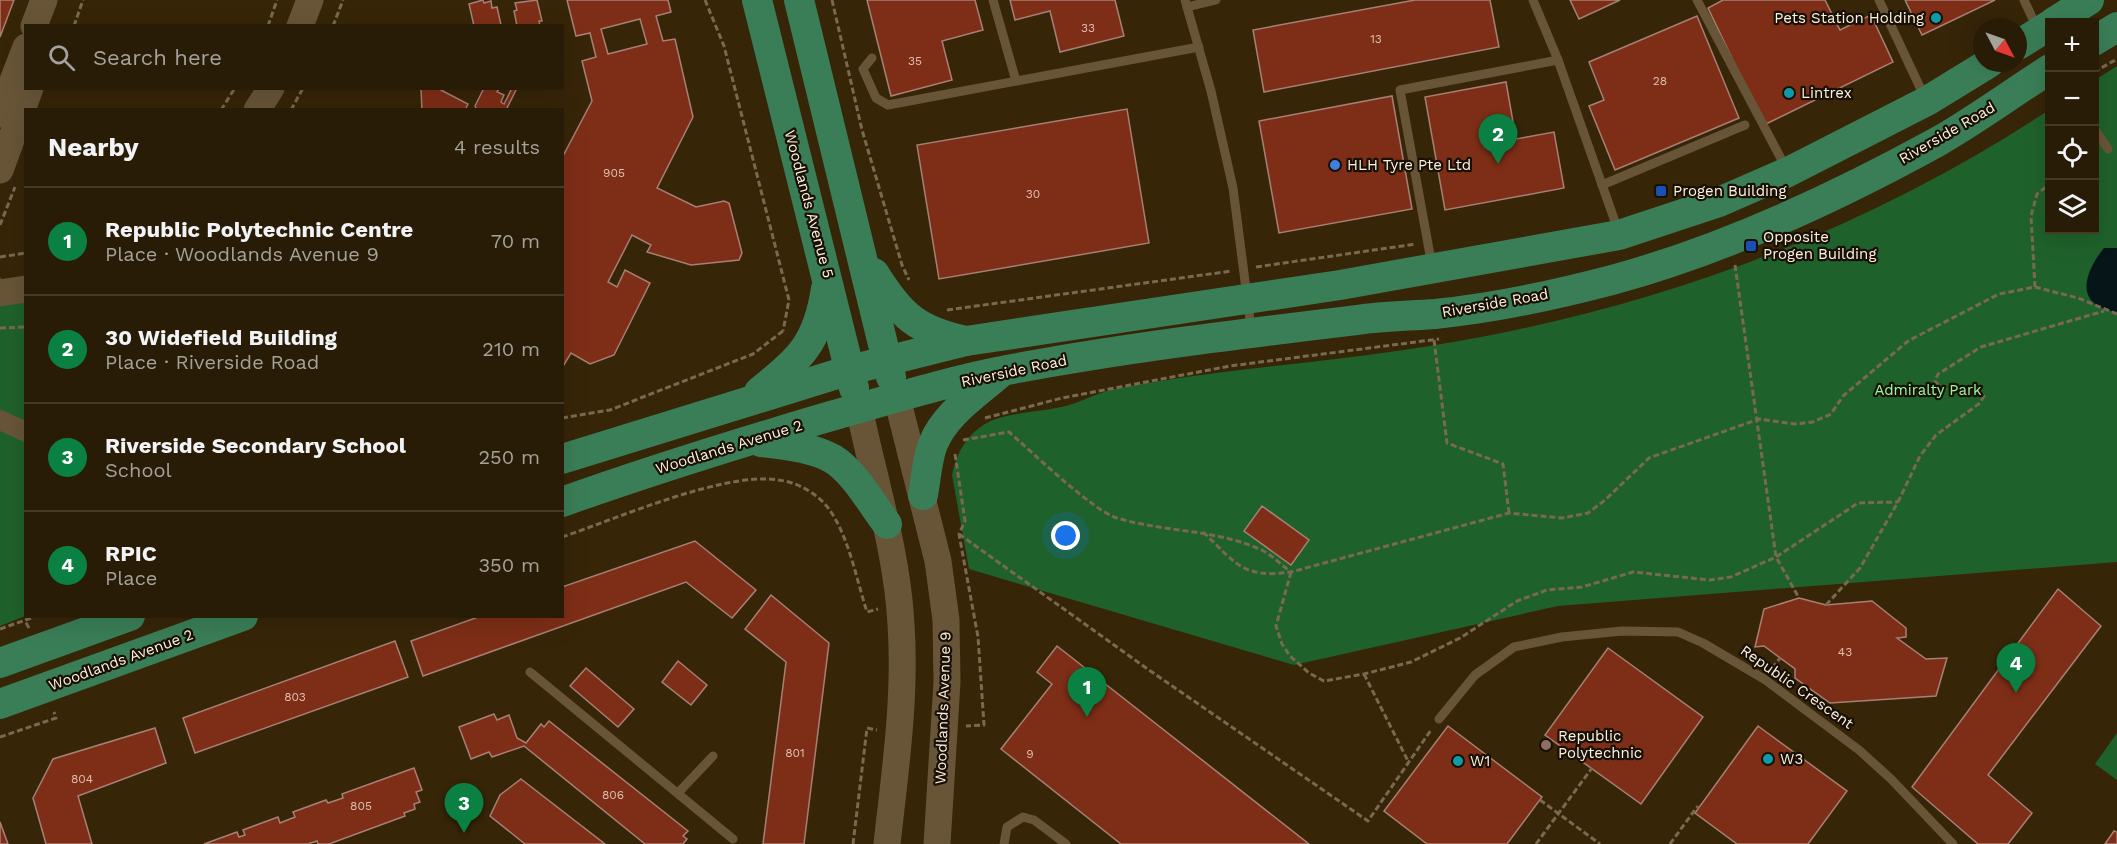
<!DOCTYPE html>
<meta charset="utf-8">
<style>
body{margin:0;font-family:"Work Sans",sans-serif;background:#352914;color:#f1f3f6}
.controls{position:absolute;right:18px;top:18px;display:grid;overflow:hidden;border-radius:0px;box-shadow:0 6px 24px #0002}
.controls button{width:54px;height:54px;display:grid;place-items:center;padding:0;border:0;border-bottom:2px solid #453a28;background:#291c06;color:#f1f3f6;font:30px sans-serif}
.compass{position:absolute;left:1973px;top:18px;width:54px;height:54px;border-radius:50%;background:#291c06;box-shadow:0 6px 24px #0002;rotate:131deg}
.you{position:absolute;left:1066px;top:536px;width:21px;height:21px;margin:-15px;border:4px solid #fff;border-radius:50%;background:#1a73e8;box-shadow:0 0 0 9px #1a73e833}
.badge{display:grid;place-items:center;width:39px;height:39px;border-radius:50%;background:#0b8043;color:#fff;font-size:20px;font-weight:700}
.pin{position:absolute;translate:-50% -50px;filter:drop-shadow(0 2px 3px #0008)}
.pin::after{content:'';position:absolute;top:32px;width:21px;height:18px;background:inherit;clip-path:polygon(0 0,100% 0,50% 100%)}
.list{margin:0;padding:0;list-style:none}
h2{display:flex;justify-content:space-between;align-items:center;height:78px;margin:0;padding:0 24px;font-size:26px}
h2 small{font-size:20px;font-weight:400;color:#a5a19b}
.list li{display:grid;grid-template-columns:39px 1fr auto;gap:18px;align-items:center;box-sizing:border-box;height:108px;padding:0 24px;border-top:2px solid #453a28}
.list b{display:block;font-size:22px;white-space:nowrap}
.list p{margin:0;font-size:20px;white-space:nowrap;color:#a5a19b}
.list em{font-size:20px;font-style:normal;color:#a5a19b}
.icon{flex:none;width:33px;height:33px;fill:none;stroke:currentColor;stroke-width:2;stroke-linecap:round;stroke-linejoin:round}
.map{position:relative;flex:none;width:2117px;height:844px;overflow:hidden}
.search{position:absolute;background:#291c06;box-shadow:0 6px 24px #0002;left:24px;top:24px;width:540px;height:66px;display:flex;align-items:center;gap:15px;box-sizing:border-box;padding:0 21px;border-radius:0px;color:#a5a19b;font-size:22px}
.panel{position:absolute;background:#291c06;box-shadow:0 6px 24px #0002;left:24px;top:108px;width:540px;height:510px;border-radius:0px}
.map>svg:first-child{display:block}
</style>
<div class="map">
<svg width="2117" height="844" viewBox="0 0 2117 844">
<rect width="100%" height="100%" fill="#372508"/>
<g fill="#1f612b">
<path d="M2117 66V562L1558 606 1294 665 969 569 952 475C957 451 969 430 993 420 1017 411 1044 412 1069 405 1086 400 1101 391 1119 388 1211 371 1305 364 1397 351 1630 318 1852 240 2049 110L2050 230H2094L2095 80Z"/>
<path d="M0 277 26 303 25 616 0 626Z"/>
<path d="M2117 733V780L2095 764Z"/>
</g>
<path fill="#051518" d="M2104 248H2117V312C2074 306 2083 274 2104 248Z"/>
<g fill="#7e2e16" stroke="#a68075" stroke-width="1.5" fill-rule="evenodd">
<path d="M0 0H14L0 37Z"/>
<path d="M483 0 484 3 491 1 492 8 497 7 501 25 505 26H474L469 4Z"/>
<path d="M537 0 542 21H539L540 26H517L514 11 517 10 515 3Z"/>
<path d="M567 0H668L671 12 656 16 663 41 675 39 693 117 657 188 696 207 724 201 729 203 742 253 739 260 691 265 647 252 651 245 632 235 608 282 617 287 625 270 650 283 614 355 590 364 571 353 562 368V158L592 101 582 61 596 57 590 33 576 36ZM640 19 647 44 608 54 601 29Z"/>
<path d="M867 0H975L983 30 942 41 952 80 891 96Z"/>
<path d="M1010 0H1115L1124 36 1060 52 1050 11 1015 20Z"/>
<path d="M1415 0H1490L1499 47 1264 92 1253 30Z"/>
<path d="M1570 0H1620L1579 19Z"/>
<path d="M1723 0H1825L1840 30 1871 15 1893 62 1764 125 1708 8Z"/>
<path d="M1905 0H1995L1922 35Z"/>
<path d="M1697 16 1739 118 1615 170 1589 106 1604 100 1589 62Z"/>
<path d="M1506 82 1516 139 1554 132 1564 188 1445 210 1425 97Z"/>
<path d="M437 88 468 104 465 110H422L421 89Z"/>
<path d="M484 88 499 89 497 92 504 95 501 102 504 104 512 88H517L506 110H477L475 106Z"/>
<path d="M1392 96 1412 209 1279 233 1259 121Z"/>
<path d="M1127 109 1149 243 939 279 917 145Z"/>
<path d="M1262 506 1309 540 1291 565 1244 531Z"/>
<path d="M695 541 756 590 732 618 686 582 423 676 411 641 481 616H562V587Z"/>
<path d="M2058 589 2101 626 1988 775 2032 813 2008 844H1978L1912 787Z"/>
<path d="M771 595 829 643 804 844H763L786 662 745 629Z"/>
<path d="M1799 598 1826 605 1872 601 1906 628V637L1897 638 1926 659 1947 658 1936 696 1830 703 1795 678V669L1764 646 1755 647 1764 609Z"/>
<path d="M395 641 408 677 195 753 183 718Z"/>
<path d="M1057 646 1309 844H1121L1001 749 1052 684 1037 672Z"/>
<path d="M1608 648 1703 717 1641 804 1545 735Z"/>
<path d="M678 661 707 685 691 705 662 682Z"/>
<path d="M586 668 634 709 618 727 570 686Z"/>
<path d="M494 714 497 720 509 715 517 738 526 743 541 724 544 727 549 721 688 831 683 836 687 839 683 844H645L524 746 492 757 489 752 471 759 459 727Z"/>
<path d="M1448 726 1542 797 1507 844H1427L1384 811Z"/>
<path d="M1758 726 1847 791 1808 844H1737L1695 813Z"/>
<path d="M155 728 166 763 78 796 92 844H46L33 798 53 759Z"/>
<path d="M414 768 422 790 416 792 420 802 414 804 415 809 404 813 405 816 329 844H318L317 841 308 844H204L237 832 239 837 245 835 243 830 278 817 280 823 295 817 293 812 326 800 328 803 343 798 342 794Z"/>
<path d="M521 779 605 844H525L490 816 500 795Z"/>
<path d="M0 822 8 844H0Z"/>
<path d="M2114 831 2117 832V844H2105Z"/>
</g>
<g fill="none" stroke-linecap="round" stroke-linejoin="round">
<g stroke="#796951" stroke-width="3" stroke-dasharray="6 3" stroke-linecap="butt">
<path d="M705 0 724 46 789 300 783 331"/>
<path d="M832 0 862 130 902 265 909 280"/>
<path d="M74 26 83 0"/>
<path d="M268 26 277 0"/>
<path d="M333 26 343 0"/>
<path d="M2094 72 2117 59"/>
<path d="M221 110 235 88"/>
<path d="M291 110 303 88"/>
<path d="M0 225 15 187"/>
<path d="M0 257 26 253"/>
<path d="M1735 265 1776 557 1799 598"/>
<path d="M1256 267 1416 244"/>
<path d="M2035 287 2031 216 2037 194 2050 184"/>
<path d="M947 310 1232 271"/>
<path d="M0 328 26 327"/>
<path d="M1434 340 1447 443 1503 464 1509 513"/>
<path d="M562 418 610 410 753 354 783 331"/>
<path d="M985 418 1062 398 1230 366 1439 339"/>
<path d="M963 440 1009 432C1031 451 1093 511 1117 518 1163 532 1212 529 1257 548 1269 552 1280 564 1291 572"/>
<path d="M955 454 965 521 959 534 978 637 984 725 966 726"/>
<path d="M1203 532C1236 563 1242 579 1291 572L1509 513 1562 518 1588 513 1605 500 1649 458 1759 419 1795 424 1813 422 1831 414 1843 396 1908 341 1999 294 2035 287 2078 298 2117 314"/>
<path d="M959 534 1149 670 1368 821 1431 730"/>
<path d="M562 537C616 519 725 471 778 480 797 482 817 493 829 509 849 537 856 578 867 612L878 609"/>
<path d="M1291 572 1276 626 1282 644 1290 656 1309 673 1324 681 1364 674 1411 662 1460 638 1517 601 1547 590 1582 587 1633 572 1710 580 1731 577 1776 557 1858 503 1898 502"/>
<path d="M1826 605 1860 568 1898 502 1920 456 1936 435 1980 403 1984 396C1972 378 1947 399 1935 381L1938 374 1981 347 2104 311"/>
<path d="M29 628 25 621 30 616"/>
<path d="M0 629 37 616"/>
<path d="M1772 668 1780 658"/>
<path d="M1364 674 1408 761"/>
<path d="M0 737 56 718 54 712"/>
<path d="M1540 800 1600 844"/>
<path d="M853 844 867 728 877 730"/>
<path d="M1536 844 1592 768"/>
<path d="M1670 844 1697 807 1699 808"/>
</g>
<g stroke="#685538" stroke-width="9">
<path d="M993 0 1016 81"/>
<path d="M1185 0 1211 91 1233 188 1251 328"/>
<path d="M1533 0 1558 60 1618 230"/>
<path d="M1697 0 1786 168"/>
<path d="M1879 0 1925 98"/>
<path d="M2024 0 2037 28"/>
<path d="M1187 7 1216 0"/>
<path d="M872 58 863 69 876 98 888 105 1199 47"/>
<path d="M2094 128 2108 149"/>
<path d="M1602 185 1745 125"/>
<path d="M1432 266 1400 90 1558 60"/>
<path d="M530 672 733 839"/>
<path d="M1439 719 1475 675 1514 647 1562 637 1622 631 1678 632 1703 643 1764 679 1859 750 1891 779 1953 844"/>
<path d="M678 793 713 756"/>
<path d="M1004 844 1007 827 1023 817 1034 820 1066 844"/>
</g>
<path stroke="#685538" stroke-width="20" d="M0 420 26 432"/>
<g stroke="#685538" stroke-width="27">
<path d="M34 26 44 0"/>
<path d="M300 26 310 0"/>
<path d="M257 110 271 88"/>
<path d="M0 114 26 47"/>
<path d="M0 170 30 88"/>
<path d="M0 293 26 289"/>
<path d="M897 398 938 561 946 620 947 682 937 844"/>
<path d="M859 408C874 480 897 551 901 624 906 698 895 771 887 844"/>
</g>
<g stroke="#3a7e57" stroke-width="30">
<path d="M757 0 854 388"/>
<path d="M799 0 891 377"/>
<path d="M2054 22 2089 0"/>
<path d="M2094 41 2117 27"/>
<path d="M2018 45 2050 25"/>
<path d="M874 273C900 315 917 331 966 341"/>
<path d="M759 392C801 357 817 345 826 289"/>
<path d="M761 442C785 445 811 447 833 459 855 473 871 503 887 524"/>
<path d="M562 459 850 370 966 341 1340 285 1619 235 1719 202 1788 172 1927 101 1989 63"/>
<path d="M923 495C926 479 927 459 933 444 945 414 975 395 998 375"/>
<path d="M562 502C649 471 736 444 824 418 885 401 945 382 1007 370 1122 348 1240 334 1357 320 1383 316 1409 316 1435 314 1494 308 1555 295 1612 280 1723 250 1837 197 1937 142 1976 120 2012 93 2050 69"/>
<path d="M0 663 130 616"/>
<path d="M0 704 243 616"/>
</g>
</g>
<g fill="#0f9aa8" stroke="#181005" stroke-width="2">
<circle cx="1936" cy="18" r="6"/>
<circle cx="1789" cy="93" r="6"/>
<circle cx="1768" cy="759" r="6"/>
<circle cx="1458" cy="761" r="6"/>
</g>
<circle fill="#3f7fe0" stroke="#181005" stroke-width="2" cx="1335" cy="165" r="6"/>
<g fill="#1a4fb4" stroke="#181005" stroke-width="2">
<rect x="1655" y="185" width="12" height="12" rx="3"/>
<rect x="1745" y="240" width="12" height="12" rx="3"/>
</g>
<circle fill="#8d6e63" stroke="#181005" stroke-width="2" cx="1546" cy="745" r="6"/>
<g text-anchor="middle" dominant-baseline="central" stroke-width="4.5" stroke-linejoin="round" paint-order="stroke">
<g font-size="12" fill="#ddc0ae">
<text x="1088" y="28">33</text>
<text x="1376" y="39">13</text>
<text x="915" y="61">35</text>
<text x="1660" y="81">28</text>
<text x="614" y="173">905</text>
<text x="1033" y="194">30</text>
<text x="1845" y="652">43</text>
<text x="295" y="697">803</text>
<text x="795" y="753">801</text>
<text x="1030" y="754">9</text>
<text x="82" y="779">804</text>
<text x="613" y="795">806</text>
<text x="361" y="806">805</text>
</g>
<g font-size="15" fill="#fdf1e1" stroke="#181005" text-anchor="start">
<text x="1924" y="18" text-anchor="end">Pets Station Holding</text>
<text x="1801" y="93">Lintrex</text>
<text x="1347" y="165">HLH Tyre Pte Ltd</text>
<text x="1673" y="191">Progen Building</text>
<text x="1763" y="237">Opposite<tspan x="1763" dy="17">Progen Building</tspan></text>
<text x="1558" y="736">Republic<tspan x="1558" dy="17">Polytechnic</tspan></text>
<text x="1780" y="759">W3</text>
<text x="1470" y="761">W1</text>
</g>
<g font-size="15" fill="#fdf1e1" stroke="#181005">
<text transform="translate(1947 133) rotate(-30)">Riverside Road</text>
<text transform="translate(809 204) rotate(75)">Woodlands Avenue 5</text>
<text transform="translate(1495 303) rotate(-10)">Riverside Road</text>
<text transform="translate(1014 371) rotate(-12)">Riverside Road</text>
<text transform="translate(729 447) rotate(-17)">Woodlands Avenue 2</text>
<text transform="translate(121 660) rotate(-20)">Woodlands Avenue 2</text>
<text transform="translate(1797 687) rotate(35)">Republic Crescent</text>
<text transform="translate(943 708) rotate(-88)">Woodlands Avenue 9</text>
</g>
<g font-size="15" fill="#99f8a3" stroke="#181005">
<text x="1928" y="390">Admiralty Park</text>
</g>
</g>
</svg>
<div class="controls">
<button>+</button>
<button>−</button>
<button><svg class="icon" aria-label="locate" viewBox="0 0 24 24"><circle cx="12" cy="12" r="6"/><path d="M12 2v4M12 18v4M2 12h4M18 12h4"/></svg></button>
<button><svg class="icon" aria-label="layers" viewBox="0 0 24 24"><path d="M12 4l9 5-9 5-9-5zM3 14l9 5 9-5"/></svg></button>
</div>
<svg class="compass" viewBox="-18 -18 36 36"><path d="M0-13l5 13h-10z" fill="#e53935"/><path d="M0 13l5-13h-10z" fill="#a5a19b"/></svg>
<div class="you"></div>
<div class="pin badge" style="left:1087px;top:717px">1</div>
<div class="pin badge" style="left:1498px;top:164px">2</div>
<div class="pin badge" style="left:464px;top:833px">3</div>
<div class="pin badge" style="left:2016px;top:693px">4</div>
<div class="search"><svg class="icon" aria-label="search" viewBox="0 0 24 24"><circle cx="10" cy="10" r="6"/><path d="M15 15l6 6"/></svg>Search here</div>
<section class="panel">
<h2>Nearby<small>4 results</small></h2>
<ul class="list">
<li><span class="badge">1</span><div><b>Republic Polytechnic Centre</b><p>Place · Woodlands Avenue 9</p></div><em>70 m</em></li>
<li><span class="badge">2</span><div><b>30 Widefield Building</b><p>Place · Riverside Road</p></div><em>210 m</em></li>
<li><span class="badge">3</span><div><b>Riverside Secondary School</b><p>School</p></div><em>250 m</em></li>
<li><span class="badge">4</span><div><b>RPIC</b><p>Place</p></div><em>350 m</em></li>
</ul>
</section>
</div>
